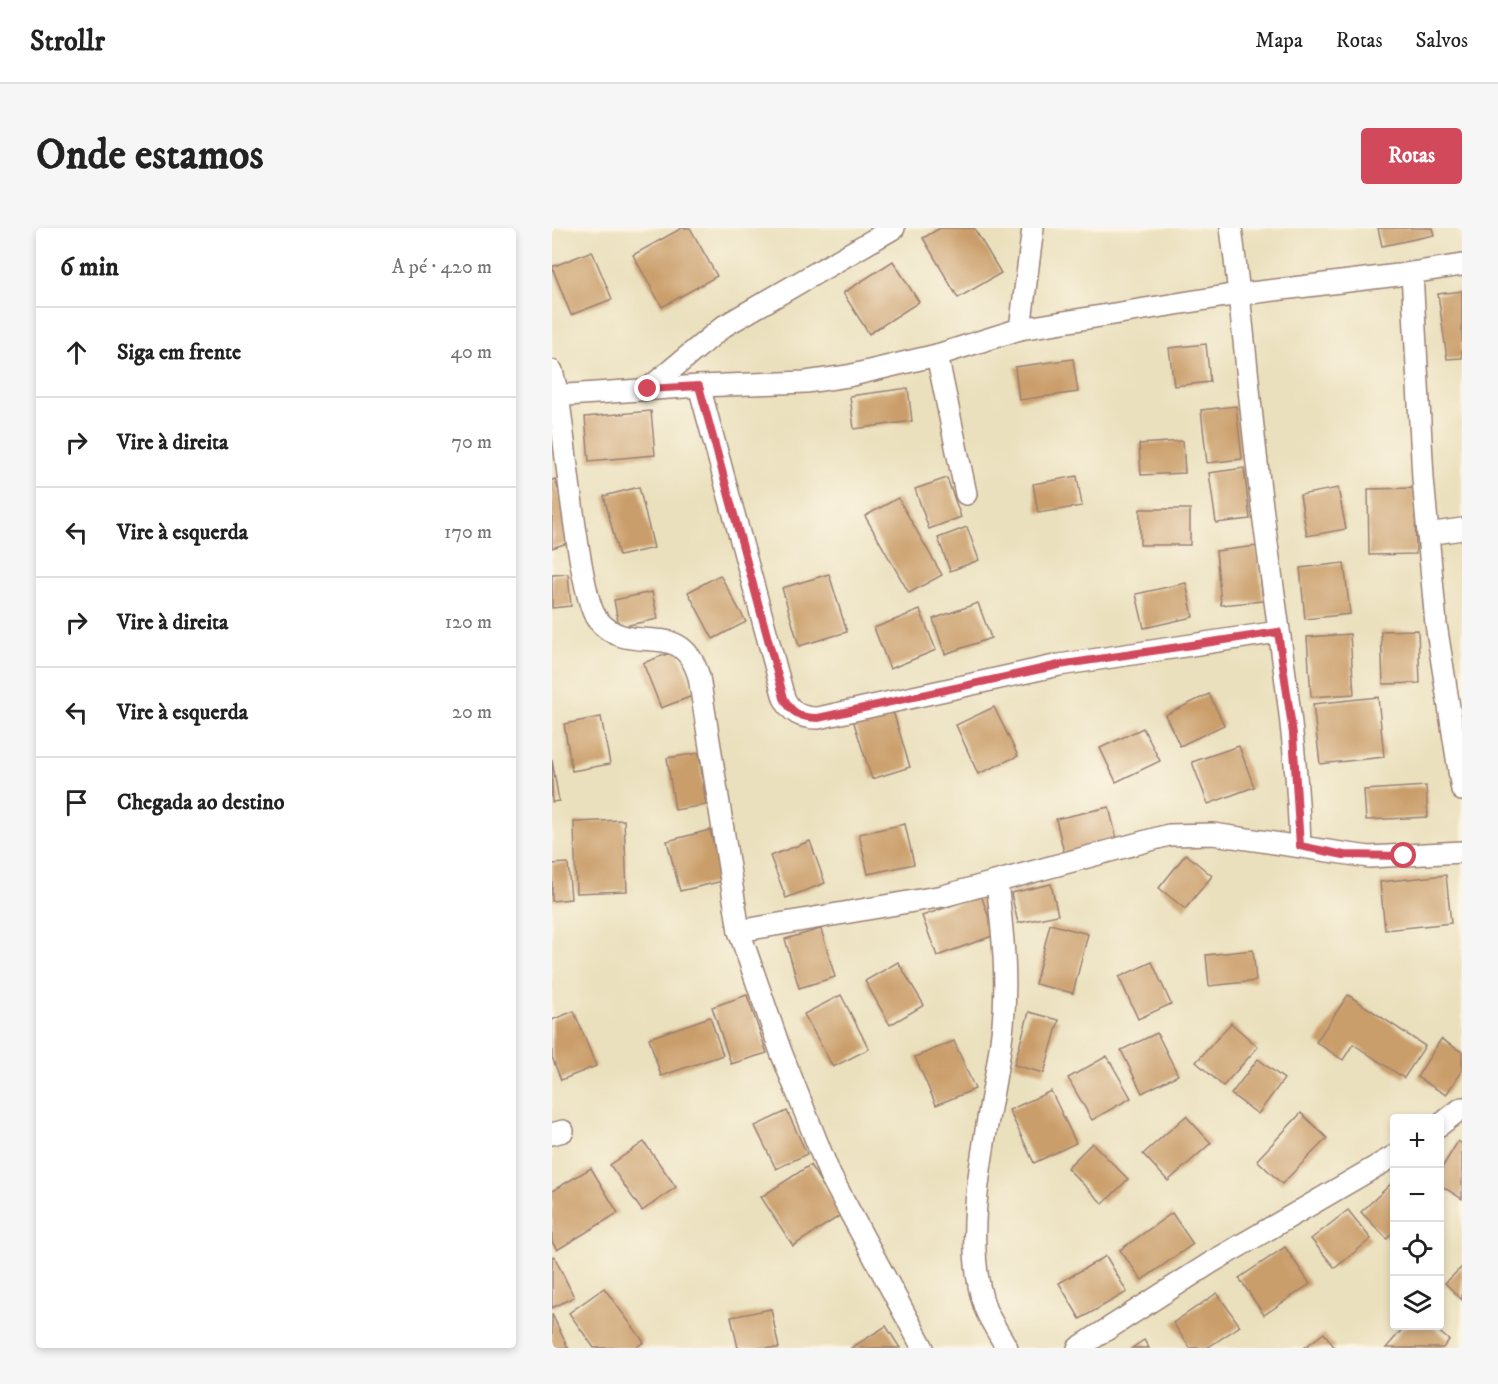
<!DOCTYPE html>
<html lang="pt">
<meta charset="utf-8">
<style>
body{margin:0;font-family:"IM FELL DW Pica",serif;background:#f6f6f6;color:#222}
.controls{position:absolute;right:18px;bottom:18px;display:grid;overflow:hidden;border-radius:6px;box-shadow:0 3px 9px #0003}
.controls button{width:54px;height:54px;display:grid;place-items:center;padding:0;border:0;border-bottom:2px solid #e0e0e0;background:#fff;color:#222;font:30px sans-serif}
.stop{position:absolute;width:18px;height:18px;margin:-14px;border:4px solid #d1495b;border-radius:50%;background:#fff}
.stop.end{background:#d1495b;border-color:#fff;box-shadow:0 2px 6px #0008}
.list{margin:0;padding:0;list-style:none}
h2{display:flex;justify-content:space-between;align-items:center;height:78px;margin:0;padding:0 24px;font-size:26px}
h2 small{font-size:20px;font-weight:400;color:#767676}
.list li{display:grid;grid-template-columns:39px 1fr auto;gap:18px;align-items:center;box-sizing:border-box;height:90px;padding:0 24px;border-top:2px solid #e0e0e0}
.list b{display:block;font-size:22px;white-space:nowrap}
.list em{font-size:20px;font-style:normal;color:#767676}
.icon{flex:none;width:33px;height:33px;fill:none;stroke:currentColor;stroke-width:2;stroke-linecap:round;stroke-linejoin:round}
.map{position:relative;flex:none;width:910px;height:1120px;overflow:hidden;border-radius:6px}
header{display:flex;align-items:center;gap:36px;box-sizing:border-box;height:84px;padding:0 30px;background:#fff;border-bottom:2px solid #e0e0e0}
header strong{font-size:28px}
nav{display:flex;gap:33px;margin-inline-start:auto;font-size:21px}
.intro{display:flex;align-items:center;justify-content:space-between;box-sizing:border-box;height:144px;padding:0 36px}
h1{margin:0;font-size:42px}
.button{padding:15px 27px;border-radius:6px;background:#d1495b;color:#fff;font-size:21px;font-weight:700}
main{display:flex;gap:36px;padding:0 36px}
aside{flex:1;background:#fff;border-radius:6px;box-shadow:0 3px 9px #0003}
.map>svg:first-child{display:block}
.building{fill:#ca9e6a}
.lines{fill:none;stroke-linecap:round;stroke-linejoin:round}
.minor-casing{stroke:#9a8074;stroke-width:24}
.minor{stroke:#fff;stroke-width:21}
.route{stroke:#d1495b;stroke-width:8}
</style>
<header>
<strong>Strollr</strong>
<nav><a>Mapa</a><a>Rotas</a><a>Salvos</a></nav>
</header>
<div class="intro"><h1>Onde estamos</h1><a class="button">Rotas</a></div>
<main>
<aside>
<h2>6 min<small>A pé · 420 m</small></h2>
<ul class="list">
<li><svg class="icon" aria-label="ahead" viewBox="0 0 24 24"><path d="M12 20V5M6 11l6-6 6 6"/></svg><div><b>Siga em frente</b></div><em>40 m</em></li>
<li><svg class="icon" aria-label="right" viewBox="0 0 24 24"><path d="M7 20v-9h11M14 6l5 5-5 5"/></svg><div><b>Vire à direita</b></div><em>70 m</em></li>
<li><svg class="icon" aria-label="left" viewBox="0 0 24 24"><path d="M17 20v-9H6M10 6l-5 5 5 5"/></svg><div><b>Vire à esquerda</b></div><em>170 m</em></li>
<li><svg class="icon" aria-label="right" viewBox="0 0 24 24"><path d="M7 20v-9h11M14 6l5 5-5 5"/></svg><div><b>Vire à direita</b></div><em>120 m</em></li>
<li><svg class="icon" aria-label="left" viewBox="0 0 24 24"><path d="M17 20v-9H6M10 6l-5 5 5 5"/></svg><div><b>Vire à esquerda</b></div><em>20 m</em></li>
<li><svg class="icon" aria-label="arrive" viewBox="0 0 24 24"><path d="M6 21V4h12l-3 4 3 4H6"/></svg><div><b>Chegada ao destino</b></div></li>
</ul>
</aside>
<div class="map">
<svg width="910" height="1120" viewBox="0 0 910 1120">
<rect width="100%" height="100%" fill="#fcf5e5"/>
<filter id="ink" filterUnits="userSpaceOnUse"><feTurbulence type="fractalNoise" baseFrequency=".0167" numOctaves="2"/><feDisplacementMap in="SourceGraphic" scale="12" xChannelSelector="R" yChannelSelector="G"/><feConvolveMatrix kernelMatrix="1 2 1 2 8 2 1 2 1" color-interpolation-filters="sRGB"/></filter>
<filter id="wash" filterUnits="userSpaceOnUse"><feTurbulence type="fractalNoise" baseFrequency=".008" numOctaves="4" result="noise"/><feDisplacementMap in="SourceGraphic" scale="24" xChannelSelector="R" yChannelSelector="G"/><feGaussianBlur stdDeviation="1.35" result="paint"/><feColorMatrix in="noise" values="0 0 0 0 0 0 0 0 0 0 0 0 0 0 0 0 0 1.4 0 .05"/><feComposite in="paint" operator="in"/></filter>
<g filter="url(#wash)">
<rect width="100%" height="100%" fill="#eae0bd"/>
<g id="blocks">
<g class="building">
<polygon points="130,0 138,0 165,48 110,79 81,27"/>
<polygon points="388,0 422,0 449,45 406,70 371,10"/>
<polygon points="826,0 880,0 882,7 830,18"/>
<polygon points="40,23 60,71 19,87 0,39"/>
<polygon points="341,33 367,74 317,106 291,65"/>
<polygon points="910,63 910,130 895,131 886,66"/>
<polygon points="654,116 658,154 622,158 617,120"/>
<polygon points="521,131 526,164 467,172 463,139"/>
<polygon points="356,160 360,193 302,201 298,168"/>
<polygon points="684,178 690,231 655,235 649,182"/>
<polygon points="99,183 103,227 37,233 33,189"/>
<polygon points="631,213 633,245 589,247 587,216"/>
<polygon points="692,240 698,291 664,295 657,245"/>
<polygon points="525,248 530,278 486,285 481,256"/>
<polygon points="395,250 409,289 377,301 363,261"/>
<polygon points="3,251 22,313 0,320 0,252"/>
<polygon points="87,259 102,320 67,328 52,268"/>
<polygon points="786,260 794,301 755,308 748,267"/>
<polygon points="863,260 864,326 817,327 816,261"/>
<polygon points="346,270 390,347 357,365 313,288"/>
<rect x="588" y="281" width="50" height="36"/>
<polygon points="415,299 427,332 398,343 386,310"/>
<polygon points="705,318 711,373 669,377 664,323"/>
<polygon points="792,335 798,386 753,391 748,340"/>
<polygon points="16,346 19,378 0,380 0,347"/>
<polygon points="277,346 295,404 247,418 230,360"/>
<polygon points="168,347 194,394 161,411 136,364"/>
<polygon points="634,355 641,389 592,400 584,366"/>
<polygon points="100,364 106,391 67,399 62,372"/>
<polygon points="426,375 439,410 393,426 381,391"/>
<polygon points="368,382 384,422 338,441 322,400"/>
<polygon points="866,402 868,455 831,456 829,403"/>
<polygon points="798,406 802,466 759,469 755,409"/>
<polygon points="126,422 143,467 109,480 91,435"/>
<polygon points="657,466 672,497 628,518 613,487"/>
<polygon points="826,469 832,529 768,536 761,476"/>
<polygon points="442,479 466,528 426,546 404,497"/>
<polygon points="340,480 358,539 320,551 301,492"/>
<polygon points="49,489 58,536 20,543 12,496"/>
<polygon points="591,500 608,533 564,554 548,520"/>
<polygon points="687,518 702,559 656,576 640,534"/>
<polygon points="147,525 154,577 123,582 115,530"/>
<polygon points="0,532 7,573 0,574"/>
<polygon points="874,558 876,589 814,592 812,562"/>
<polygon points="557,579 566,616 513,629 504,591"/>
<polygon points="72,592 75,663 24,665 22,594"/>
<polygon points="353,596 362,636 316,646 307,606"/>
<polygon points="158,602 171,653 128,663 115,613"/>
<polygon points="258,613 273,655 234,670 218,628"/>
<polygon points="634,626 660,648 633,681 607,660"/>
<polygon points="16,635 19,671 0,673 0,636"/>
<polygon points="894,647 899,695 833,702 828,654"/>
<polygon points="499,656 506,687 466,695 459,665"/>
<polygon points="429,667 443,707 385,728 370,688"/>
<polygon points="498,696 536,706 521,765 483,756"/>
<polygon points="269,701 283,749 247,760 233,711"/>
<polygon points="701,722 704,753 657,758 654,727"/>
<polygon points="346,734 372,777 338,797 313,753"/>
<polygon points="600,734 619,776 586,791 567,749"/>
<polygon points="195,767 215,825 179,836 160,779"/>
<polygon points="289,767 317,821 281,839 252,786"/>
<polygon points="796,767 873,818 852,850 801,816 791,832 764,814"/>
<polygon points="22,783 44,838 9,852 0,829 0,792"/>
<polygon points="477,784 507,792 492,845 462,837"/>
<polygon points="158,789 171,827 109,848 97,810"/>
<polygon points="679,795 706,819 671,858 644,834"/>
<polygon points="605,805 626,847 590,865 569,822"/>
<polygon points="889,811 910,824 910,842 894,867 865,849"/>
<polygon points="402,813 423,861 384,877 363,829"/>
<polygon points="555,828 579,870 540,892 516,850"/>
<polygon points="706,831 732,851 706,886 679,866"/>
<polygon points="499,863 524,915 482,935 457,882"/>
<polygon points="235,883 255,926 224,941 203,898"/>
<polygon points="749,885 775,910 730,956 705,932"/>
<polygon points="634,888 659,915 616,953 591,926"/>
<polygon points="906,913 910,916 910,971 888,957 888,943"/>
<polygon points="92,914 124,959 90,983 58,937"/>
<polygon points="540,915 576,951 551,976 515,940"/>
<polygon points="258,937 289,987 241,1018 209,969"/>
<polygon points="39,940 66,985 5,1022 0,1014 0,963"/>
<polygon points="842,953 842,1004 835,1011 809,984"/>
<polygon points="796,982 819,1011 783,1040 759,1011"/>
<polygon points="620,985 641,1016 590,1052 568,1022"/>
<polygon points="733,1019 758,1056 712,1087 687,1050"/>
<polygon points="2,1028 22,1069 0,1080 0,1029"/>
<polygon points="554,1028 575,1064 528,1091 507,1055"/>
<polygon points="910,1039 910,1072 893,1055"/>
<polygon points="52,1060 92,1114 83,1120 42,1120 17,1085"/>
<polygon points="665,1065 688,1098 655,1120 638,1120 621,1095"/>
<polygon points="219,1081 227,1120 186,1120 179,1089"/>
<polygon points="0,1086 16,1120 0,1120"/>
<polygon points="334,1098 348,1120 299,1120"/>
<polygon points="853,1098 880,1098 897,1112 891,1120 834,1120"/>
<polygon points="772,1105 783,1120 752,1120"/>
<polygon points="592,1112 597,1120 580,1120"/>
</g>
</g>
</g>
<g filter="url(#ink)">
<use href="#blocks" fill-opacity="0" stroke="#9a8074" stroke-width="1.5"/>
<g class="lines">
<g class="minor-casing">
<g id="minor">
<path d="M679,0C692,97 699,196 712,293C726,401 745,509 748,618"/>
<polyline points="860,45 871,250 884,396 910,562"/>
<polyline points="468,101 481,0"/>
<polyline points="385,127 414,266"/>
<path d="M0,143L6,167C12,205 27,368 45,391C79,433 128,385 147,449L187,703L229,824L278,947L371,1120"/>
<path d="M147,158L232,470C239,485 249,490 266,490L507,437L726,404"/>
<polyline points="96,161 172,98 342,0"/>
<polyline points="0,168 147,158 254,154 296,148 385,127 468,101 674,68 846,47 910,37"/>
<polyline points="876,306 910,301"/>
<path d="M445,654C451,707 457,759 449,813C439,892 406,1002 433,1080C438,1093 448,1107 455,1120"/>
<polyline points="187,703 391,668 617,607 661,606 817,629 910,624"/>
<polyline points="888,897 910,880"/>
<polyline points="0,906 11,903"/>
<polyline points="526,1120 660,1034 842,928"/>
</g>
</g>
<use href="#minor" class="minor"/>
</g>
</g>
<g class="lines" filter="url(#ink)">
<path class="route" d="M96,161L147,158L232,470C239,485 249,490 266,490L507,437L726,404L741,506L748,618L792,627L852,628"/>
</g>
</svg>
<div class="controls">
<button>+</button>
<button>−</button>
<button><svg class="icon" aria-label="locate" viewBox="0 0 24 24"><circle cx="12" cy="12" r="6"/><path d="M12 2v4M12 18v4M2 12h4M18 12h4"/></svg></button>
<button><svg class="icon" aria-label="layers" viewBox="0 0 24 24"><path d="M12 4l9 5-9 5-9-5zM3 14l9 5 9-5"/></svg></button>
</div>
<div class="stop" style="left:852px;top:628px"></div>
<div class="stop end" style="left:96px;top:161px"></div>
</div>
</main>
